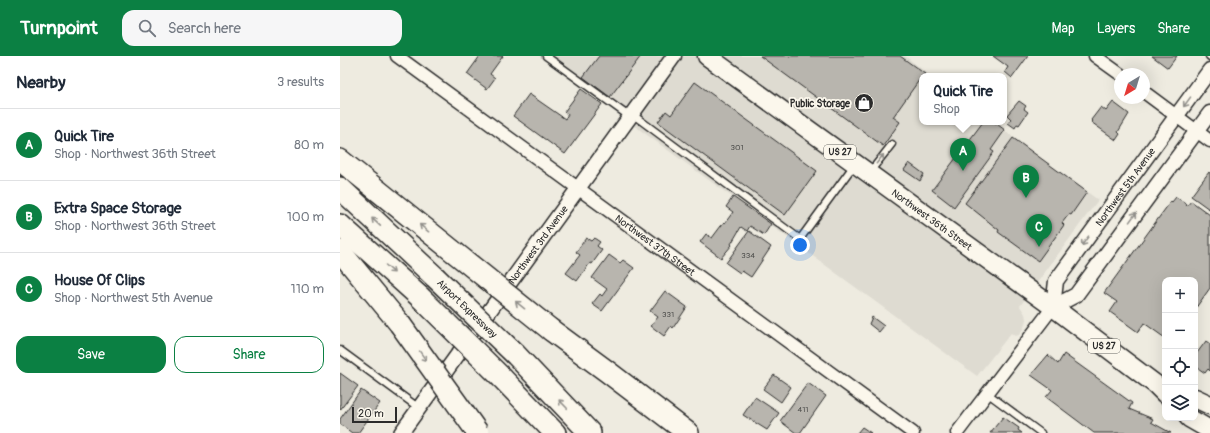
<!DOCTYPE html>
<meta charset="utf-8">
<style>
body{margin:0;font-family:Pangolin,sans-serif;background:#f6f6f7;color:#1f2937}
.controls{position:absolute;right:12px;bottom:12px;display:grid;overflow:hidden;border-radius:8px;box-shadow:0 4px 16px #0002}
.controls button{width:36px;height:36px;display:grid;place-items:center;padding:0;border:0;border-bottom:1px solid #e0e1e3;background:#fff;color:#1f2937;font:20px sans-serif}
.compass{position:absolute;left:774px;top:12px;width:36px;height:36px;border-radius:50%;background:#fff;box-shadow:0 4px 16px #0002;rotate:218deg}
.scale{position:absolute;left:12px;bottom:10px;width:45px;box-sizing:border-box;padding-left:4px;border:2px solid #2b2b2b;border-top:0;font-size:11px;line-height:14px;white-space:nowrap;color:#2b2b2b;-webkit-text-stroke:3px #fbf7ec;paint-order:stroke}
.you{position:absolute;left:460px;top:189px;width:14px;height:14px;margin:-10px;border:3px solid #fff;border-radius:50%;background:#1a73e8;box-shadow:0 0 0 6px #1a73e833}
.badge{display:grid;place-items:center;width:26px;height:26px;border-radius:50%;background:#0b8043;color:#fff;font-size:13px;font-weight:700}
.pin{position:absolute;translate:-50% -33px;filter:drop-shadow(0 1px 2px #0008)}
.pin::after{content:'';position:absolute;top:21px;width:14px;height:12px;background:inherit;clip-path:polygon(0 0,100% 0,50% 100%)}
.popup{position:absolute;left:579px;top:17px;width:88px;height:52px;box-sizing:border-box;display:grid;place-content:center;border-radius:8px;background:#fff;filter:drop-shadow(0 1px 3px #0005);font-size:13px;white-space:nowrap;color:#747a83}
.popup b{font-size:15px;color:#1f2937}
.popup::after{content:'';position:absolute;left:50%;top:100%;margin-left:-8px;border:8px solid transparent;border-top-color:#fff}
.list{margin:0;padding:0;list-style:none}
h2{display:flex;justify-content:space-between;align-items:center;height:52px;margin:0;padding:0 16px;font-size:17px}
h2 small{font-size:13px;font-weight:400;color:#747a83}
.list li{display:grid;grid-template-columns:26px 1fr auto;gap:12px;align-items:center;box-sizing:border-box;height:72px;padding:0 16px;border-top:1px solid #e0e1e3}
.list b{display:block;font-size:15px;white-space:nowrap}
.list p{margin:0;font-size:13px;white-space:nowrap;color:#747a83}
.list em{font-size:13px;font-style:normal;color:#747a83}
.actions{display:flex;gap:8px;padding:12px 16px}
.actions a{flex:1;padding:9px 0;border:1px solid #0b8043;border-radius:12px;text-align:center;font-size:14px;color:#0b8043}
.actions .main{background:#0b8043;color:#fff}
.icon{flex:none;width:22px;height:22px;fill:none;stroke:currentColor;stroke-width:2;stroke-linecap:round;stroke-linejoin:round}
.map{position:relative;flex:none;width:870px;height:377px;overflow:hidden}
header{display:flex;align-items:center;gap:24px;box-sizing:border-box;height:56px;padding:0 20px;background:#0b8043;color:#fff}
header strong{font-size:19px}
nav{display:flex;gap:22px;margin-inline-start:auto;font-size:14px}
.search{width:280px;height:36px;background:#f6f6f7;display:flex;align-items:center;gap:10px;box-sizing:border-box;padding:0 14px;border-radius:12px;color:#747a83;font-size:15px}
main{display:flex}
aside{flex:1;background:#fff}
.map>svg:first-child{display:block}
.built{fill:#dedbd1}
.building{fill:#b8b5ae;stroke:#2b2b2b}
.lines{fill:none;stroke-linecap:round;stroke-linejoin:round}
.service-casing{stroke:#2b2b2b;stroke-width:9}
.minor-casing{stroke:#2b2b2b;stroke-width:15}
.tertiary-casing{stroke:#2b2b2b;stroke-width:17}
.primary-casing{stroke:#2b2b2b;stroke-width:21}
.motorway-casing{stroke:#2b2b2b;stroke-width:24}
.service{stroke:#fbf7ec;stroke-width:6}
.minor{stroke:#fbf7ec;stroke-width:12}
.tertiary{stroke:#fbf7ec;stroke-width:14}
.primary{stroke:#fbf7ec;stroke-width:18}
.motorway{stroke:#fbf7ec;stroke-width:21}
.motorway-bridge-casing{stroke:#2b2b2b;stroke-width:24;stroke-linecap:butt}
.motorway-bridge{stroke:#fbf7ec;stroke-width:21}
.oneway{stroke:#93918c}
.labels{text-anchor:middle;stroke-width:3.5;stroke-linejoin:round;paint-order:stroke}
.number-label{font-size:8px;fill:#4e4e4c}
.shield{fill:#fbf7ec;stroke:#696865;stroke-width:1}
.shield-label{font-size:9px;font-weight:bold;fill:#2b2b2b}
.poi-label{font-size:10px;font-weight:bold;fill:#2b2b2b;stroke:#fbf7ec;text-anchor:end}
.street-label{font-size:10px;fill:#2b2b2b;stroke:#fbf7ec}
</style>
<header>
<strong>Turnpoint</strong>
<div class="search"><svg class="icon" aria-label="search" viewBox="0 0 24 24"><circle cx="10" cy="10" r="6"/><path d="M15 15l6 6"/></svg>Search here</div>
<nav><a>Map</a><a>Layers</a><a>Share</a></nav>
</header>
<main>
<aside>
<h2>Nearby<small>3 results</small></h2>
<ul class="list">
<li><span class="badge">A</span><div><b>Quick Tire</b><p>Shop · Northwest 36th Street</p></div><em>80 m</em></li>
<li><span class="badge">B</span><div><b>Extra Space Storage</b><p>Shop · Northwest 36th Street</p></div><em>100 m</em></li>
<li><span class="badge">C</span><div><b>House Of Clips</b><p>Shop · Northwest 5th Avenue</p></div><em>110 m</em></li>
</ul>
<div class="actions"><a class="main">Save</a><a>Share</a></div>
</aside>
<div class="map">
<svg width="870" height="377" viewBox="0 0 870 377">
<rect width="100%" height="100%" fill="#eeebe0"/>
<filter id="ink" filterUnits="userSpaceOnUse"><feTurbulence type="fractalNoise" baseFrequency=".025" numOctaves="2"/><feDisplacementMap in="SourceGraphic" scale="8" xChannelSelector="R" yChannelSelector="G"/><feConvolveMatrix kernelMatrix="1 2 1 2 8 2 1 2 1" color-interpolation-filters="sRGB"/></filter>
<g filter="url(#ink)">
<polygon class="built" points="199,0 565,0 591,20 582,20 582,66 653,66 758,144 680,250 685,258 686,263 684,271 679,279 675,280 671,277 637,320"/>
<g class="building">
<polygon points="140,0 163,0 150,18 155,22 147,33 127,18"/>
<polygon points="259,0 301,0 270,41 243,21"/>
<polygon points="420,0 560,0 585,18 582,20 553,61 560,66 543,90"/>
<polygon points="653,0 688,0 672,22 665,16 668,11"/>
<polygon points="812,0 837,0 828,12"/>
<polygon points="355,26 477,115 445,159 318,66 326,55 331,59"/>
<polygon points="241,33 262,48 225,98 173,60 189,38 225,63 228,58 224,56"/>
<polygon points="679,45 686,50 684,53 688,56 679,69 677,68 675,72 668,67 671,63 667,59"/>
<polygon points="773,46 789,58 778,76 780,78 776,84 751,66 752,65 751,64 761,51 766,55"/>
<polygon points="643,66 654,66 665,74 651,94 654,96 614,151 592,134"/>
<polygon points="673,82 747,136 731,159 729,158 722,167 724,169 698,205 658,176 659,174 625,147"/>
<polygon points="569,107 584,118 580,125 564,114"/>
<polygon points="869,116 870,117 870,151 869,153 851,140"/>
<polygon points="393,141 431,168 424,179 410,170 407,175 401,171 391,188 392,189 381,202 360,186 366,178 372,182 384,166 385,167 393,156 386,151"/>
<polygon points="836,141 847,148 846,149 847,150 851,145 870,159 870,232 855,253 855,224 825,224 825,282 804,267 798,276 770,256 777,246 764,237 831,145 832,146"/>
<polygon points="409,175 431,191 411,221 402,215 400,217 386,207"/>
<polygon points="246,182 251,185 254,182 260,186 257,190 262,194 252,208 250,207 237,225 226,217 240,199 236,196"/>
<polygon points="269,199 280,207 283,204 294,212 262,255 252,248 260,238 262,240 267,233 252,222"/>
<polygon points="325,235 347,251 333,272 331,270 324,280 311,270 318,261 310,255"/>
<polygon points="532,261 544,270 539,276 529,268"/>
<polygon points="866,285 870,288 870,315 868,313 865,317 855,310 855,296 857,297"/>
<polygon points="724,298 792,347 789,353 813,363 811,366 831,377 754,377 706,341 712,334 691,319 708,299 718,308"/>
<polygon points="0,317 18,330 0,354"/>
<polygon points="434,319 451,331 441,346 423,333"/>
<polygon points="468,327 486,340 460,377 456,377 440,365"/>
<polygon points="21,334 40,347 18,377 12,377 0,368 0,363"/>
<polygon points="415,341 439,357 427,374 403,359"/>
<polygon points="663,361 679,372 678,374 682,377 650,377"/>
<polygon points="522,371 531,377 517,377"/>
</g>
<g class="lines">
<g class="service-casing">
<g id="service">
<polyline points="206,0 290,61"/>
<polyline points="869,0 870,1"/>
<polyline points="292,58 460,183 514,109"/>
<polyline points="530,116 552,88"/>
<polyline points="0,294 79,352"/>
<polyline points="647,337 701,377"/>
</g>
</g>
<g class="minor-casing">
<g id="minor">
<path id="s1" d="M57,0L573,377"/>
<polyline points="755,0 780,18"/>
<polyline points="804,36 870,85"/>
<polyline points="617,377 713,251"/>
</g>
</g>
<g class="tertiary-casing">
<g id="tertiary">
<path id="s2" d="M713,251L716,225L870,14"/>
<polyline points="713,251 736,239 870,57"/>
<path id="s3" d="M61,377L334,0"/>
</g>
</g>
<g class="primary-casing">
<g id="primary">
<path id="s4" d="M367,0L713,251L815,328L825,338"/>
<polyline points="855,342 870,349"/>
<polyline points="849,362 870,374"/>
</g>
</g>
<g class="motorway-casing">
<g id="motorway">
<polyline points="0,104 114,196"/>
<polyline points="0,132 95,221"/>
<polyline points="0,169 80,241"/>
<polyline points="0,195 60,268"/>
<polyline points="211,274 268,316 348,377"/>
<polyline points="176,299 250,377"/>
<polyline points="162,322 215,377"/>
</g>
</g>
<use href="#service" class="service"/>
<use href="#minor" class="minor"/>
<use href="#tertiary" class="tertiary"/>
<use href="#primary" class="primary"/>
<use href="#motorway" class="motorway"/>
<g class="motorway-bridge-casing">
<g id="motorway-bridge">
<polyline points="114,196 211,274"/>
<path id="s5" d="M95,221L176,299"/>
<polyline points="80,241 162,322"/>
<polyline points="60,268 138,377"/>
</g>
</g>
<use href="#motorway-bridge" class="motorway-bridge"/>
</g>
<defs><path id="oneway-shaft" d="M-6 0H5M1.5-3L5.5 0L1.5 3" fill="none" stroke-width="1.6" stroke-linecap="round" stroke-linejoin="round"/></defs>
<g class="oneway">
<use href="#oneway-shaft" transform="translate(847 46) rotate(126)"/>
<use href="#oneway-shaft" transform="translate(540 103) rotate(-52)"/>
<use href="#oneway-shaft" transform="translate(793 161) rotate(-54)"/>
<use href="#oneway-shaft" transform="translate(36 166) rotate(-137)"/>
<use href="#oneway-shaft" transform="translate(84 172) rotate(-141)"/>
<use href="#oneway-shaft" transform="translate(745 185) rotate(126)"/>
<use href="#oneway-shaft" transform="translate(50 213) rotate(42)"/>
<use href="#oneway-shaft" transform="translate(180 249) rotate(-141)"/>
<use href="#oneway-shaft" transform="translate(83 300) rotate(55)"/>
<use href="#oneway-shaft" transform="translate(223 348) rotate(-134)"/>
</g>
</g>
<defs>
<g id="shop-disc" transform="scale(1)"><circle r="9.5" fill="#2b2b2b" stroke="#fbf7ec"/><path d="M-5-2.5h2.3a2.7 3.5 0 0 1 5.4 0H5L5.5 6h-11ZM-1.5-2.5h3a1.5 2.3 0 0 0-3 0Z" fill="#fff"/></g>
</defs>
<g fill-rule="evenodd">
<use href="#shop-disc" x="524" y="47"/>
</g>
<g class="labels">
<g class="number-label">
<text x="397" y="94">301</text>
<text x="408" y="202">334</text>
<text x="328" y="261">331</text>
<text x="463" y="356">411</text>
</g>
<g class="shield">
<rect x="484" y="89" width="32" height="14" rx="3"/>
<rect x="748" y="283" width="32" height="14" rx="3"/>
</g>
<g class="shield-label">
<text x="500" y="99">US 27</text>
<text x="764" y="293">US 27</text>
</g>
<g class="poi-label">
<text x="510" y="51">Public Storage</text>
</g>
<g class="street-label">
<text dy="4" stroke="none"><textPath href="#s2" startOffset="143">Northwest 5th Avenue</textPath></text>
<text dy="4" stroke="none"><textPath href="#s4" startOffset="278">Northwest 36th Street</textPath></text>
<text dy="4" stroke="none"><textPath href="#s3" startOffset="233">Northwest 3rd Avenue</textPath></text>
<text dy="4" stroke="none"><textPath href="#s1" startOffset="320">Northwest 37th Street</textPath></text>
<text dy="4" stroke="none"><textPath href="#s5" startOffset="45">Airport Expressway</textPath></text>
</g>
</g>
</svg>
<div class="controls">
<button>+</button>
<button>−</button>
<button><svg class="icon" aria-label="locate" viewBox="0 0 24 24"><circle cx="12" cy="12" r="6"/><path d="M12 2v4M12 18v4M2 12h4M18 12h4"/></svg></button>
<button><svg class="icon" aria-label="layers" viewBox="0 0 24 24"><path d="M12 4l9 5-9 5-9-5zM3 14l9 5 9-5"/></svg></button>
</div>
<svg class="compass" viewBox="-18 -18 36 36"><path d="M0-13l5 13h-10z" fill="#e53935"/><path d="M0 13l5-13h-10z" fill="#747a83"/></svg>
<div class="scale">20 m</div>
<div class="you"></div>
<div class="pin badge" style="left:623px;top:115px">A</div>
<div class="popup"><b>Quick Tire</b>Shop</div>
<div class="pin badge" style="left:686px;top:142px">B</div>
<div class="pin badge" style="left:699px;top:191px">C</div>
</div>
</main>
